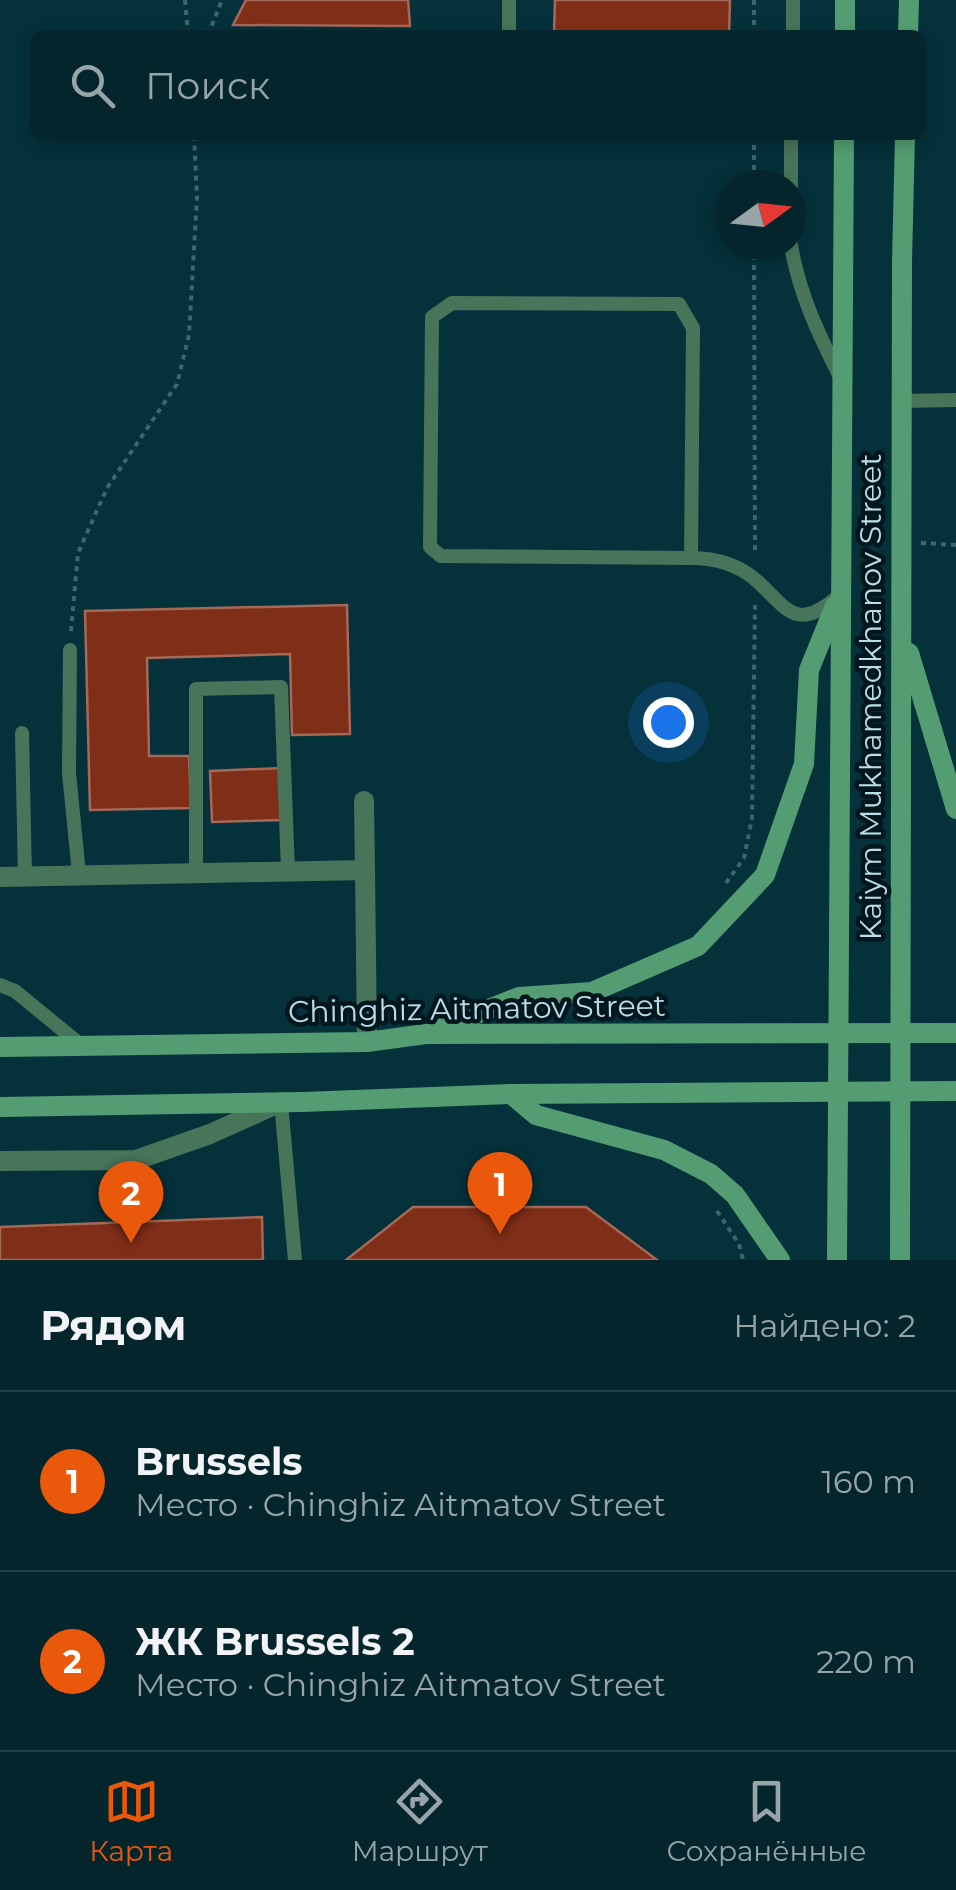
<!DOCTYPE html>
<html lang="ru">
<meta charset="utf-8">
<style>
body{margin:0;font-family:Montserrat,sans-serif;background:#123138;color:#f1f3f6}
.compass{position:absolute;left:716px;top:170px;width:90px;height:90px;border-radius:50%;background:#04252c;box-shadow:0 5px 15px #0003;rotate:75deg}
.you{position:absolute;left:668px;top:722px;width:35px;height:35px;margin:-25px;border:8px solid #fff;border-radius:50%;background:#1a73e8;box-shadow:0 0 0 15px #1a73e833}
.badge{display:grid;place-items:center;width:65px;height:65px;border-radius:50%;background:#ea580c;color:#fff;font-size:32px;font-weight:700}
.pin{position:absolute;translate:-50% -82px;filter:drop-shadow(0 2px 5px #0008)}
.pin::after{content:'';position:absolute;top:52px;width:35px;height:30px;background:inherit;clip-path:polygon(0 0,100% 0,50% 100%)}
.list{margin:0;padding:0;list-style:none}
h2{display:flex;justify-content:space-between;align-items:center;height:130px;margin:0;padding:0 40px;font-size:42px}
h2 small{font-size:32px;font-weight:400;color:#97a5a9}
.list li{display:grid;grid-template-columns:65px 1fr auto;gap:30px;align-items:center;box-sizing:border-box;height:180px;padding:0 40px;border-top:2px solid #254248}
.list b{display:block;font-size:38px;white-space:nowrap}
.list p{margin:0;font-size:32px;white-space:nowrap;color:#97a5a9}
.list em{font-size:32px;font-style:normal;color:#97a5a9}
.icon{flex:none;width:55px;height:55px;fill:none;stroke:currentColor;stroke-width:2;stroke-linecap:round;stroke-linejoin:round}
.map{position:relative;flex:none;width:956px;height:1260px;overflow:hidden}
.search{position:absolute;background:#04252c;box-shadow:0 5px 15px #0003;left:30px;right:30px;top:30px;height:110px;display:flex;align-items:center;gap:25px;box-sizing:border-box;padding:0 35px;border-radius:15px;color:#97a5a9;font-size:38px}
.sheet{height:490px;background:#04252c}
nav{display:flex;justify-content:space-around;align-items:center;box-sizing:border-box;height:140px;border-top:2px solid #254248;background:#04252c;font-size:28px;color:#97a5a9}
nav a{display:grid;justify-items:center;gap:5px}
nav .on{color:#ea580c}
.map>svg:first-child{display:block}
.building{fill:#7f2e17;stroke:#a56959;stroke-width:2.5}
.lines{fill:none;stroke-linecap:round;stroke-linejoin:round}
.path{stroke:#3c6670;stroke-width:4;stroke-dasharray:5 5;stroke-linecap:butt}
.lane{stroke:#487459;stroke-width:14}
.street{stroke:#487459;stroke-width:20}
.secondary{stroke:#549d72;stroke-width:20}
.labels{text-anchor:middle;stroke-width:9;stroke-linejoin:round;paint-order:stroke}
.street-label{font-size:30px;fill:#badee7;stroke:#01171d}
</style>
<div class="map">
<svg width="956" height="1260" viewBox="0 0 956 1260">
<rect width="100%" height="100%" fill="#05313b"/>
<g class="building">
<polygon points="246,0 408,0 410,26 233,25"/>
<polygon points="555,0 730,0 729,35 554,33"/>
<polygon points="347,605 350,734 292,735 290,654 147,658 149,756 189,756 191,808 90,810 85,611"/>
<polygon points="281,768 283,820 212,822 210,771"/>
<polygon points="413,1207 586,1207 657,1260 346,1260"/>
<polygon points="262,1217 263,1260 0,1260 0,1227"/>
</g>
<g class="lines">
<g class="path">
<polyline points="185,0 188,35"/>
<polyline points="208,35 222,0"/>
<polyline points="754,35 754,0"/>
<polyline points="754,135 754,185"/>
<polyline points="754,245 755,555"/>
<polyline points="921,543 956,545"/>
<polyline points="71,631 78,553 107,488 177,384 189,335 197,197 194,135"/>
<polyline points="726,883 744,858 752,818 755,605"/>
<polyline points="717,1211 739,1244 743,1260"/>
</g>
<g class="lane">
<polyline points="509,35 509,0"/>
<polyline points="793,35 793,0"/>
<polyline points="791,185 791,135"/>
<path d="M791,245C799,294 819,335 841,379"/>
<polyline points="901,401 956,400"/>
<path d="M691,558L693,328L679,304L452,303L432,317L430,547L441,556L691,558C716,558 738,564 757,581C786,607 795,632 835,599"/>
<polyline points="70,650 69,773 79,874"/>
<polyline points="22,733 25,877"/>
<polyline points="196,873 196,689 281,687 288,871"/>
<polyline points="0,985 15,991 82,1046"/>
<polyline points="281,1102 295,1260"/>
</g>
<g class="street">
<polyline points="364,801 365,870"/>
<polyline points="0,877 365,870 367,1042"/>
<polyline points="0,1161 136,1160 210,1134 281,1102"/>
</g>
<g class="secondary">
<polyline points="845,35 845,0"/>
<polyline points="908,35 909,0"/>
<polyline points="909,653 956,809"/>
<polyline points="436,1030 519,997 592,992 698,946 765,875 804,764 809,670 835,606"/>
<polyline points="0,1047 367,1042 426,1034 956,1033"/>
<polyline points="511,1094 536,1115 664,1150 711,1174 735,1195 780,1260"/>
<polyline points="0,1107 303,1102 511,1094 956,1091"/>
<polyline points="837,1260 844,135"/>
<polyline points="900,1260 902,262 905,135"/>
</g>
</g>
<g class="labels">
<g class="street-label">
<text transform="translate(871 697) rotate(-90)" y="10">Kaiym Mukhamedkhanov Street</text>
<text transform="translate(477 1009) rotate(-1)" y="10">Chinghiz Aitmatov Street</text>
</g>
</g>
</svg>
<svg class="compass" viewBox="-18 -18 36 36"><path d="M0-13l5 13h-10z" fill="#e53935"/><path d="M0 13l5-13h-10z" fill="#97a5a9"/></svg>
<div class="you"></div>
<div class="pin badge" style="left:500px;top:1234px">1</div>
<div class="pin badge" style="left:131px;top:1243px">2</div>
<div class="search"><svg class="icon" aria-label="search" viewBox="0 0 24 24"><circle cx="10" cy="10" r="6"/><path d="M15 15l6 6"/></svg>Поиск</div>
</div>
<section class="sheet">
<h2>Рядом<small>Найдено: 2</small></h2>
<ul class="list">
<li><span class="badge">1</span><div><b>Brussels</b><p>Место · Chinghiz Aitmatov Street</p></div><em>160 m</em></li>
<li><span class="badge">2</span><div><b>ЖК Brussels 2</b><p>Место · Chinghiz Aitmatov Street</p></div><em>220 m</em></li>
</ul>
</section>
<nav>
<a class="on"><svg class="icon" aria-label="map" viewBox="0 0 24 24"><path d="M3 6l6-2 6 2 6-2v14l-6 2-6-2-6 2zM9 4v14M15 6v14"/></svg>Карта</a>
<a><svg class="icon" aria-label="directions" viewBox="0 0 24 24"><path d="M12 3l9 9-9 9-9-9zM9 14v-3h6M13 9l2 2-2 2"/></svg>Маршрут</a>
<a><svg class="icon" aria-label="saved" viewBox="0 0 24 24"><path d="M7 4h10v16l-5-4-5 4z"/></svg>Сохранённые</a>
</nav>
